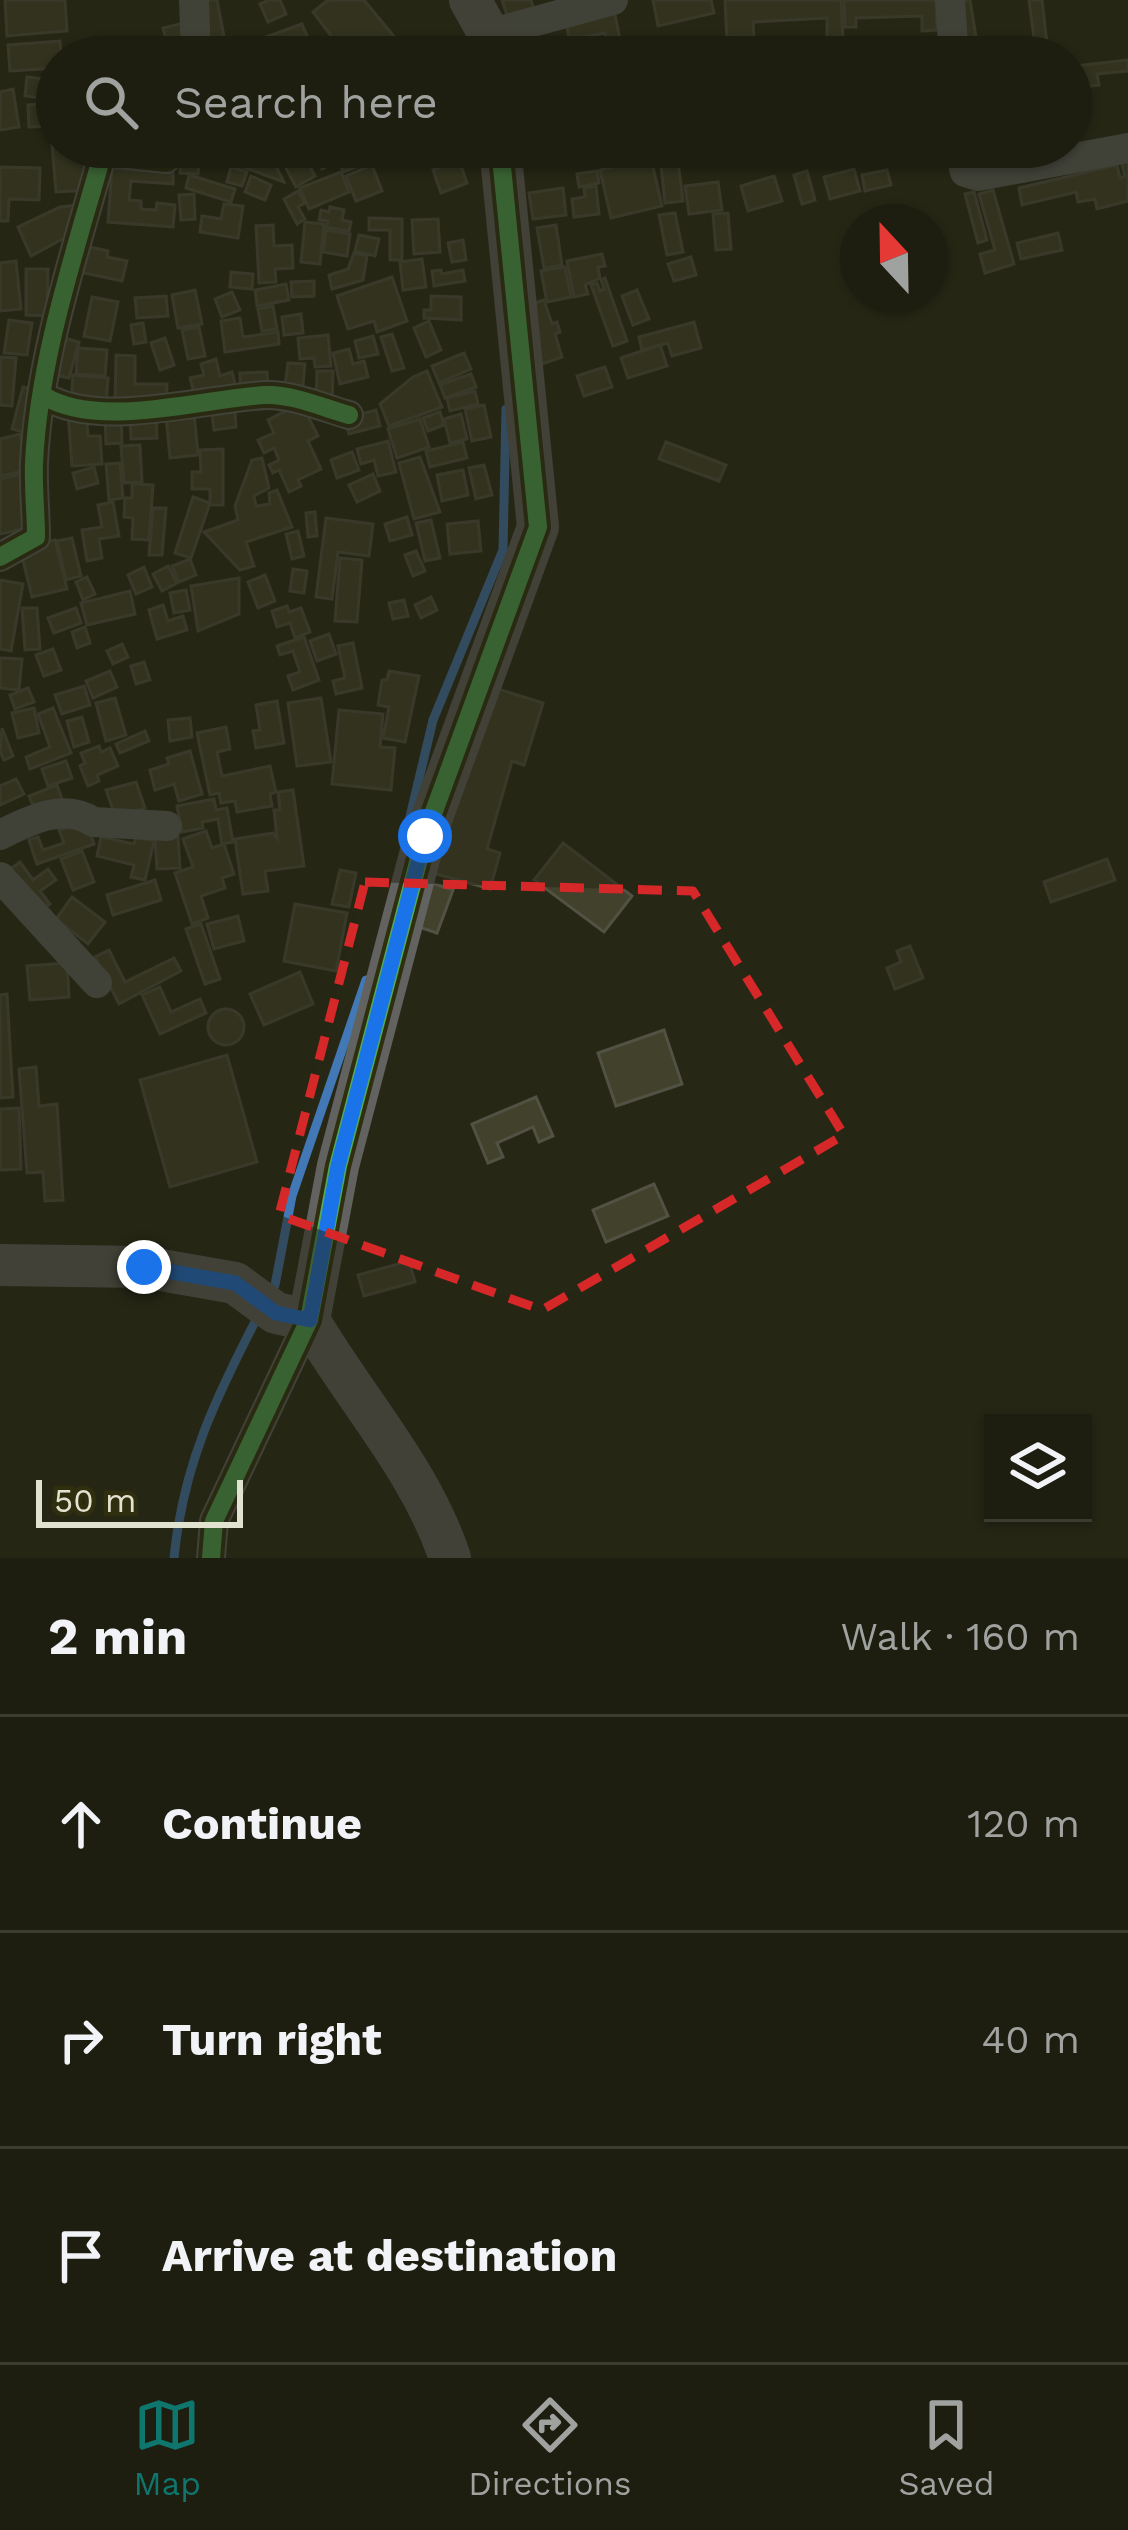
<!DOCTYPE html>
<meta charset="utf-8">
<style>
body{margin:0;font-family:"Work Sans",sans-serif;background:#252619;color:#f1f3f6}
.controls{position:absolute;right:36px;bottom:36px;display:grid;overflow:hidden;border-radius:0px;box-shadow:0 3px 9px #0004}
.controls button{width:108px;height:108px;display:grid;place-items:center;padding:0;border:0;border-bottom:3px solid #3b3b30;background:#1d1d10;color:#f1f3f6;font:60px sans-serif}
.compass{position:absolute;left:840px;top:204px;width:108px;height:108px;border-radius:50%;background:#1d1d10;box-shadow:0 3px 9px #0004;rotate:338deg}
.scale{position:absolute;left:36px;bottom:30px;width:207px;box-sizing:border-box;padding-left:12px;border:6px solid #e2e2d0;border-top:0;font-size:33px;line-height:42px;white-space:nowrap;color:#e2e2d0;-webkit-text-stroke:9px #2f2e0e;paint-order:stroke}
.stop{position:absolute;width:36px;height:36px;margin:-27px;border:9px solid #1a73e8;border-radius:50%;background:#fff}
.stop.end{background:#1a73e8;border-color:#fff;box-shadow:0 3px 12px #0008}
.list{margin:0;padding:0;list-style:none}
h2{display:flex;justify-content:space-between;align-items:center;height:156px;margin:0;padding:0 48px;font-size:51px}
h2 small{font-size:39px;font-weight:400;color:#a0a29f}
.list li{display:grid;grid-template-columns:78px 1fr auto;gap:36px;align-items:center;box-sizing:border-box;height:216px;padding:0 48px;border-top:3px solid #3b3b30}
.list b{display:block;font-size:45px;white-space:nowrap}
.list em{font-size:39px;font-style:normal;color:#a0a29f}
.icon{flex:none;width:66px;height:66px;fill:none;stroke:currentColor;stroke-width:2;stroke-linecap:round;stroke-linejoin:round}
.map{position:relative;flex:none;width:1128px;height:1558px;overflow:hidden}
.search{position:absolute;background:#1d1d10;box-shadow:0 3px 9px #0004;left:36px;right:36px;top:36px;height:132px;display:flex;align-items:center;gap:30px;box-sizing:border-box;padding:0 42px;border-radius:66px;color:#a0a29f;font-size:45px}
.sheet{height:804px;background:#1d1d10}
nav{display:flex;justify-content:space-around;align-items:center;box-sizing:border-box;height:168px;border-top:3px solid #3b3b30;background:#1d1d10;font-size:33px;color:#a0a29f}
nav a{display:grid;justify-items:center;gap:6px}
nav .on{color:#0f766e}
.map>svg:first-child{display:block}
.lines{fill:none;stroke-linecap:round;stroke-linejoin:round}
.stream{stroke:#4178b5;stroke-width:9}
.building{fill:#42412b;stroke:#515144;stroke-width:3}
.street{stroke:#5f6261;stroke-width:30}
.secondary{stroke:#626361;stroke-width:42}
.cycleway-casing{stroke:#2f2e0e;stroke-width:26}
.cycleway{stroke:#51ab58;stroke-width:18}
.route{stroke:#1a73e8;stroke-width:15}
.marked{fill:none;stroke:#d62828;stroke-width:9;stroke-dasharray:24 15;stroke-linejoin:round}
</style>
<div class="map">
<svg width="1128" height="1558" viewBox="0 0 1128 1558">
<rect width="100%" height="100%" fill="#272716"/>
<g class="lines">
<g class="stream">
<polyline points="408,825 433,720 503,550 506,409"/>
<polyline points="269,1296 275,1285 292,1196 366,980"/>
<path d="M174,1558C183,1465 216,1397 258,1316"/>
</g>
</g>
<g class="building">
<polygon points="5,0 65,0 67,31 7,36"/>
<polygon points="201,0 217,0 225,42 209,45"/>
<polygon points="269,0 280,0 286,14 268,22 260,4"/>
<polygon points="328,0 364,0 411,57 347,57 313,12"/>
<polygon points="502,0 531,0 534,9 508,18"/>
<polygon points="653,0 711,0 714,13 658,26"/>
<polygon points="725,0 841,0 843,38 827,38 827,18 753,22 754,40 727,42"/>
<polygon points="844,0 936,0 937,30 922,31 922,16 856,18 856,27 845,27"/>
<polygon points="954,0 970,0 979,55 963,57"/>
<polygon points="1029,0 1042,0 1047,44 1035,46"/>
<polygon points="614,10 623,54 609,56 605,33 569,40 566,20"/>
<polygon points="184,23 191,49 170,54 163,28"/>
<polygon points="302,24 308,38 279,49 281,55 261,57 255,41"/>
<polygon points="150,40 150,57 91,57 90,41"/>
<polygon points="60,41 61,57 57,57 57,68 10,71 8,45"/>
<polygon points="441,42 451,57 420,57"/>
<polygon points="1128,60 1128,71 1097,74 1099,85 1076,88 1074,66"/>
<polygon points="27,77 54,80 51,99 25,96"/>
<polygon points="13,89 19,127 0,130 0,92"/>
<polygon points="57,103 57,126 29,127 28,105"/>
<polygon points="57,132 57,147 88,147 91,190 56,192 51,133"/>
<polygon points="244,147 259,148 258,151 271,156 284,182 232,163 236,152 251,157 252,153 242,150"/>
<polygon points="293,147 300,147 315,176 296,187 279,155"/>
<polygon points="340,147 348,157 322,169 317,158"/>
<polygon points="347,147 357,147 364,164 343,172 340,163 352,158"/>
<polygon points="181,152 200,153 198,174 180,173"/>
<polygon points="677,154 683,201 665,203 660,156"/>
<polygon points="651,158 662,206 611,218 600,170"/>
<polygon points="459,160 467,183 441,193 433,170"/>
<polygon points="1128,160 1128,201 1097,209 1095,199 1078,202 1076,192 1022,205 1019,188 1117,165 1120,178 1125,176 1121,161"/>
<polygon points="372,165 382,191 356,201 346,176"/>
<polygon points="0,167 40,168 39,200 9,199 8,221 0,221"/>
<polygon points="231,167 247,172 242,186 227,182"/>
<polygon points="112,168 173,173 173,184 131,181 129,200 141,201 141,209 156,210 157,203 175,205 173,227 108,222"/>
<polygon points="854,169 860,191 830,199 824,177"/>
<polygon points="887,170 891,185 865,191 862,175"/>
<polygon points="597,171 599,183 579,187 577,174"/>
<polygon points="807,171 815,200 802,204 794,175"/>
<polygon points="341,172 349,192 309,209 300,188"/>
<polygon points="189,175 235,189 231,202 186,188"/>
<polygon points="251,176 271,185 265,200 245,192"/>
<polygon points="774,176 782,201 748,211 741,186"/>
<polygon points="718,182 722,210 689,214 685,186"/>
<polygon points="596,186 599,214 574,217 572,199 585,197 584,188"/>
<polygon points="563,188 566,215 533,219 529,193"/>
<polygon points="993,190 1014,264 985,273 980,254 995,250 979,194"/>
<polygon points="298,191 305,203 298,207 305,219 297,224 284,199"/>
<polygon points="974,192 987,240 978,243 965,194"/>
<polygon points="194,194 195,219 181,220 179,195"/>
<polygon points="85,204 72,234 31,256 18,227 60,207"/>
<polygon points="224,204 243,206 238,238 200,232 202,216 221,219"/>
<polygon points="330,207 344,210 342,220 351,222 349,231 326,227 328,221 319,220 321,210 329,212"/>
<polygon points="675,213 683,252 667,255 659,215"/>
<polygon points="728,213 731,249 716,250 713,214"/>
<polygon points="369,218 402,219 402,260 390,260 390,230 369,230"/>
<polygon points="438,219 440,252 414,254 412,220"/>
<polygon points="305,222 324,224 320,264 301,262"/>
<polygon points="273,225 274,246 292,245 293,268 275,269 276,282 259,283 256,226"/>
<polygon points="556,225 562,265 544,268 537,228"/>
<polygon points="326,230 350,234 347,256 323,252"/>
<polygon points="1058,233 1062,250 1021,259 1017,243"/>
<polygon points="359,235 379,239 375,256 355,251"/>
<polygon points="463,240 466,260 452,262 448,243"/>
<polygon points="85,246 108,251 107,257 127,261 122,281 80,272"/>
<polygon points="354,253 367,256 363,280 332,289 329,275 348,269"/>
<polygon points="602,254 605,266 598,267 600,278 585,285 588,294 574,297 567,261"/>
<polygon points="691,257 696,275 674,281 668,264"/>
<polygon points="422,259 426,287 403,290 400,262"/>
<polygon points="16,261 21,309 0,311 0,263"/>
<polygon points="565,267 571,297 547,302 541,271"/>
<polygon points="26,269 48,269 47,316 26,315"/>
<polygon points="441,270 442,274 463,270 465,281 434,286 432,271"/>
<polygon points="231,272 253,274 252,289 230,287"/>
<polygon points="392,277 407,321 377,332 374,321 348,329 337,296"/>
<polygon points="605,278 627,341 613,346 591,285 597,283 600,291 604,289 601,280"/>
<polygon points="314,281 314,296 292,297 291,282"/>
<polygon points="286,284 289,300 257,306 255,290"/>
<polygon points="195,290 202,324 178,328 172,295"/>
<polygon points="637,290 649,319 633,325 622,296"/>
<polygon points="232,292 240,310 222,317 215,299"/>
<polygon points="166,296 168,316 137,318 135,298"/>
<polygon points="431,296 461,297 461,320 424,318 424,310 431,310"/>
<polygon points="92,297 118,302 110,341 84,336"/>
<polygon points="544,300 552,324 557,322 560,332 555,334 562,357 542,364 523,307"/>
<polygon points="273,306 277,329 262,331 258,309"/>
<polygon points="301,314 303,333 284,335 282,317"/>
<polygon points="240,318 243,337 278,332 279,344 225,352 221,321"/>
<polygon points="9,320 32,323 27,355 4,353"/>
<polygon points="429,321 441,350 426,357 414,328"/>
<polygon points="694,322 701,348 672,356 668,343 642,350 639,337"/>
<polygon points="143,323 146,342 134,344 131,325"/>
<polygon points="199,327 205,356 188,359 182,330"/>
<polygon points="392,334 404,368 392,371 381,337"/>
<polygon points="328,335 331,366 315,367 314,358 300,359 298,338"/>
<polygon points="373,336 378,354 359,358 355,341"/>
<polygon points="64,338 79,342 69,378 54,375"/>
<polygon points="165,338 174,365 160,370 151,343"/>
<polygon points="660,345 667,366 628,378 621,358"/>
<polygon points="78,348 107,350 105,376 76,374"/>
<polygon points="349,349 353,364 364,361 368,377 340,384 333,353"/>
<polygon points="464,353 471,369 439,383 432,366"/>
<polygon points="116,355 135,356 135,384 167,384 166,403 115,403"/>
<polygon points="0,357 16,358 12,406 0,405"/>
<polygon points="216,359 220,376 232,372 237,392 194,393 190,378 204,375 201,364"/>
<polygon points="288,363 305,364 302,395 284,393"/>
<polygon points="605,367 612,387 584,396 577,376"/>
<polygon points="317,371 333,371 332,402 316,402"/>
<polygon points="427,371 442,407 389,426 380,404 413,377"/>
<polygon points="267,372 268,392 241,392 240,373"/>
<polygon points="471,374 476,387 445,398 440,385"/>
<polygon points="73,375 108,378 106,405 71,402"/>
<polygon points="23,387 37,390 27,433 12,429"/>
<polygon points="475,391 478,404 450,411 447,398"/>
<polygon points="484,405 491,437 472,441 465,409"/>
<polygon points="296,406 306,412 318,436 308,441 321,469 298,480 301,486 289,492 279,470 273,473 269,465 279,460 274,448 264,453 258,440 274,433 268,420"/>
<polygon points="376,410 380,426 349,434 345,418"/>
<polygon points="86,411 88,436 100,436 102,464 72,466 68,413"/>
<polygon points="121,412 122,443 106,444 105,413"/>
<polygon points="156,412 157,438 131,439 130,414"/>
<polygon points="235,412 236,427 214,430 212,415"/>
<polygon points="440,412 444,425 428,431 423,418"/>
<polygon points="194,413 198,455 170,458 166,416"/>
<polygon points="461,414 467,439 450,443 444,419"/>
<polygon points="420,419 429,447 397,458 388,429"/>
<polygon points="20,434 28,470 0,476 0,439"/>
<polygon points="388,441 396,472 378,476 374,460 361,464 357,449"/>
<polygon points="463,442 467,458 430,467 426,451"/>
<polygon points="666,442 726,465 719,481 659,459"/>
<polygon points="140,445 142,482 124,483 121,446"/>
<polygon points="223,449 223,505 210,505 210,489 192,489 192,472 201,472 200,450"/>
<polygon points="352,452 359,470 337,478 331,460"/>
<polygon points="420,457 440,512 414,519 399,463"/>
<polygon points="262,458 269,488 254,496 256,506 270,504 269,493 277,490 292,527 246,542 254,566 240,570 204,532 238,520 235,506 252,460"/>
<polygon points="120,463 123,498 109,500 106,464"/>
<polygon points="484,465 492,495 476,499 469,468"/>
<polygon points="94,467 98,483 77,489 73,473"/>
<polygon points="463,470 468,495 442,501 437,475"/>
<polygon points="21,474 32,527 0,534 0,479"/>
<polygon points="373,474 380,491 357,502 349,485"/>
<polygon points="132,484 153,485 149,540 132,539 133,518 124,517 125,498 132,498"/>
<polygon points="193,497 210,503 191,558 175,553"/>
<polygon points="113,502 119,536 99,539 102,558 87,561 82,530 102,527 98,505"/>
<polygon points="153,508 166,508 162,555 149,555"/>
<polygon points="315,512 317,536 308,537 306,513"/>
<polygon points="407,517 412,535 390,541 385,524"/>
<polygon points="326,518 373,524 369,556 338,552 332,599 316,597"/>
<polygon points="431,520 440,558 425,561 416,523"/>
<polygon points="478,521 481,551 450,554 447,524"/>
<polygon points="298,531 304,556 292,559 286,534"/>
<polygon points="72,538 81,576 66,580 57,541"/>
<polygon points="55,540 67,589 32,597 20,548"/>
<polygon points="416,551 425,571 413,576 405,555"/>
<polygon points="340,558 362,560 357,622 335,621"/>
<polygon points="190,559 196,575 179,582 172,566"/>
<polygon points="168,566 177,583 162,591 153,574"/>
<polygon points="144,567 152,587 136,594 128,575"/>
<polygon points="293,569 307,571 304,593 290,591"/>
<polygon points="265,575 275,601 258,608 248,582"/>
<polygon points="87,577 95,594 83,600 76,582"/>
<polygon points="239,578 239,614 198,631 191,586"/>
<polygon points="0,580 23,584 11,651 0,649"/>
<polygon points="186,590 190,610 174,613 170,593"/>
<polygon points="130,591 135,614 87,625 81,603"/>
<polygon points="431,597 437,610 421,618 415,605"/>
<polygon points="404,600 408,616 393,619 389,603"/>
<polygon points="163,605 168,621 183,616 187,630 157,639 149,610"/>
<polygon points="287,606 289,612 301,608 310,632 295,638 290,623 277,627 272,611"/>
<polygon points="22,608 37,608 40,649 25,650"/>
<polygon points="76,608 81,623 54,633 48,618"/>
<polygon points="85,627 90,643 77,648 72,632"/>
<polygon points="329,634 336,654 317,661 310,641"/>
<polygon points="304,637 319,680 293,690 288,676 300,672 293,651 280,655 277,646"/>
<polygon points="353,643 362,688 336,694 333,681 345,678 338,646"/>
<polygon points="122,644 128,657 113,664 107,651"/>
<polygon points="53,649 61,670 44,676 36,655"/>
<polygon points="0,658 22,659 19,690 0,688"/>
<polygon points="144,662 150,680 136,684 131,666"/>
<polygon points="110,671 117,687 93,698 86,681"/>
<polygon points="389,671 419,676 405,742 383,738 389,707 378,705 382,680 387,680"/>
<polygon points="485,685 543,703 524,765 512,761 487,849 500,853 490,889 429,872"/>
<polygon points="84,686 90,705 62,714 55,695"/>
<polygon points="28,688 34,702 15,709 10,695"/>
<polygon points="115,698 126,735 106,741 96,703"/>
<polygon points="321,698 331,762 297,766 288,703"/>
<polygon points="277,701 284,743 256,748 253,731 260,730 256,705"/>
<polygon points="34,708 39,733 18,738 12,713"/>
<polygon points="53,708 71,753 30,769 26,757 50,747 38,714"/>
<polygon points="339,710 383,714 380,747 395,748 391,790 332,784"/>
<polygon points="82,717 89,742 74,747 67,721"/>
<polygon points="190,718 192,737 170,741 168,720"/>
<polygon points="226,727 230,749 217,752 222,776 270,766 276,792 270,794 272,806 237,812 235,801 221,803 219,793 210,795 197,733"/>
<polygon points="2,728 13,756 4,760 0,752"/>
<polygon points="145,731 149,741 120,753 116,744"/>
<polygon points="99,746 101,752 110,748 118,766 97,775 99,781 88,786 80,766 85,763 81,753"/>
<polygon points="190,751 202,794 179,801 174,784 155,790 150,770 169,764 167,758"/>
<polygon points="66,761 72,778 48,786 42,769"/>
<polygon points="16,779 24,794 0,805 0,786"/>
<polygon points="136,782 145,808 116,818 106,790"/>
<polygon points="57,785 63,802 36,812 29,796"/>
<polygon points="293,790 304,866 265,871 268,891 243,894 235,839 273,833 277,838 274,810 280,810 278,792"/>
<polygon points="214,799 216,810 227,808 233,842 222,844 218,819 202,822 203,828 182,832 177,806"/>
<polygon points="86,821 94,844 37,864 29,840 38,837 43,850 64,843 59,830"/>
<polygon points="206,831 212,848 224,844 234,874 222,878 225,888 201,896 208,918 192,924 175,873 193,867 183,839"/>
<polygon points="101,837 134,844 136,837 154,841 145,880 131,877 134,865 97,856"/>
<polygon points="178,837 180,868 157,869 155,839"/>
<polygon points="563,843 632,896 604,932 534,880"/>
<polygon points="82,851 94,882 73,890 61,859"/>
<polygon points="1107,859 1115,880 1051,902 1044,882"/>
<polygon points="20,862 33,880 48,869 56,880 40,891 50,904 42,910 10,869"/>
<polygon points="340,870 356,873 349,907 332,904"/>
<polygon points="155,880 161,900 113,915 107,895"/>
<polygon points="429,882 453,890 437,933 413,925"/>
<polygon points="72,897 105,922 88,944 56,919"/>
<polygon points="295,904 347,913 336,971 284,961"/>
<polygon points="238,916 244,941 214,949 207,924"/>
<polygon points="201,924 220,979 205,984 186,929"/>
<polygon points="910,946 923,978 895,989 887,968 901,962 897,951"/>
<polygon points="109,950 125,982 174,958 181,971 119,1004 95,957"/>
<polygon points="67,963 69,997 30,1000 27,966"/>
<polygon points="300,972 313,1004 264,1025 250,994"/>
<polygon points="160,987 171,1012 200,999 206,1013 160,1034 142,995"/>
<polygon points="7,994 13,1097 0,1098 0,995"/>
<circle cx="226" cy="1027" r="18"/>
<polygon points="664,1030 682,1084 616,1106 598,1053"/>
<polygon points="227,1055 257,1162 170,1187 140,1080"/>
<polygon points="36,1067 39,1106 57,1104 63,1200 45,1201 43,1172 27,1173 19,1069"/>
<polygon points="536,1097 553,1136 539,1142 533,1127 497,1143 503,1157 488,1163 472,1124"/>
<polygon points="19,1108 21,1169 0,1170 0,1109"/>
<polygon points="654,1184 668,1216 606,1242 593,1210"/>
<polygon points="409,1261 415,1282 364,1296 358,1275"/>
</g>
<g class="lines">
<g class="street">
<polyline points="194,0 196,57"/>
<polyline points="950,0 954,57"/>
<polyline points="489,34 613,0"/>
<polyline points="959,147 965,172 978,176 1128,148"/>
<path d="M44,396C100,430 203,398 266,395C292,394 324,408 349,415"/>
<path d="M0,557L36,537C36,513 33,487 34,463C39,357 75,253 103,152L166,159L171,147"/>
<path d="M0,835C28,821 64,802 93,822L167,826"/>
<polyline points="0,877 97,983"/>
<polyline points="211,1558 214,1521 309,1320"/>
</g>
<g class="secondary">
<polyline points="470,0 489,34 491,57"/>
<polyline points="0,1265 144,1267 235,1283 276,1313 309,1320"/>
<path d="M450,1558C421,1470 355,1399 309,1320L338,1166L425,836L538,527L500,147"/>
</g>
<g class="cycleway-casing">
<g id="cycleway">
<path d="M44,396C100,430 203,398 266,395C292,394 324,408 349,415"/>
<path d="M0,557L36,537C36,513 33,487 34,463C39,357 75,253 103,152L166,159L171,147"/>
<polyline points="211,1558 214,1521 309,1320 338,1166 425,836 538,527 500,147"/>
</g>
</g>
<use href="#cycleway" class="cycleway"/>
</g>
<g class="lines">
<polyline class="route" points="144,1267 235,1283 276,1313 310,1320 338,1166 425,836"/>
</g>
<path d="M0 0H1128V1558H0ZM365,882L693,891L844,1135L542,1310L279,1215Z" fill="#272716" fill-opacity=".55" fill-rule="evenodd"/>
<path class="marked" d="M365,882L693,891L844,1135L542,1310L279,1215Z"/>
</svg>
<div class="controls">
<button><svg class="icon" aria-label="layers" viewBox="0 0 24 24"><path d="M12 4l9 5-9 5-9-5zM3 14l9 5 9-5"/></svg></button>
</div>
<svg class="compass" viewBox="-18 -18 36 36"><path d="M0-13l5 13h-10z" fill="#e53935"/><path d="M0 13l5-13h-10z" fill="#a0a29f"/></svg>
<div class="scale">50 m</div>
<div class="stop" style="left:425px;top:836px"></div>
<div class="stop end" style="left:144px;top:1267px"></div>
<div class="search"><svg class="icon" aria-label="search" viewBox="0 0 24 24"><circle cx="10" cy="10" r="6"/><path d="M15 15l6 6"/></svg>Search here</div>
</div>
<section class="sheet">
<h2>2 min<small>Walk · 160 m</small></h2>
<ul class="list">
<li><svg class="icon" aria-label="ahead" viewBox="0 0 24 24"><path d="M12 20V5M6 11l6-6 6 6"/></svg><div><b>Continue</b></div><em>120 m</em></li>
<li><svg class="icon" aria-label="right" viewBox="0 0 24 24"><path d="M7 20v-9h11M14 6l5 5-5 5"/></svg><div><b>Turn right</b></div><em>40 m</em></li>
<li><svg class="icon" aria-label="arrive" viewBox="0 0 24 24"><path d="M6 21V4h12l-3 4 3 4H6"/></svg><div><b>Arrive at destination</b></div></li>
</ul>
</section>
<nav>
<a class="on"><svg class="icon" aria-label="map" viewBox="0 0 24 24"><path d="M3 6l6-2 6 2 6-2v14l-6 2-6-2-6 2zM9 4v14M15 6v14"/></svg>Map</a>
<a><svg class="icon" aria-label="directions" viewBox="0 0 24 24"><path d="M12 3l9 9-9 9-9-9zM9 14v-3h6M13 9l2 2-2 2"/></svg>Directions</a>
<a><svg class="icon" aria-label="saved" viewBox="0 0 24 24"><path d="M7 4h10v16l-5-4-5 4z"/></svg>Saved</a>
</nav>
